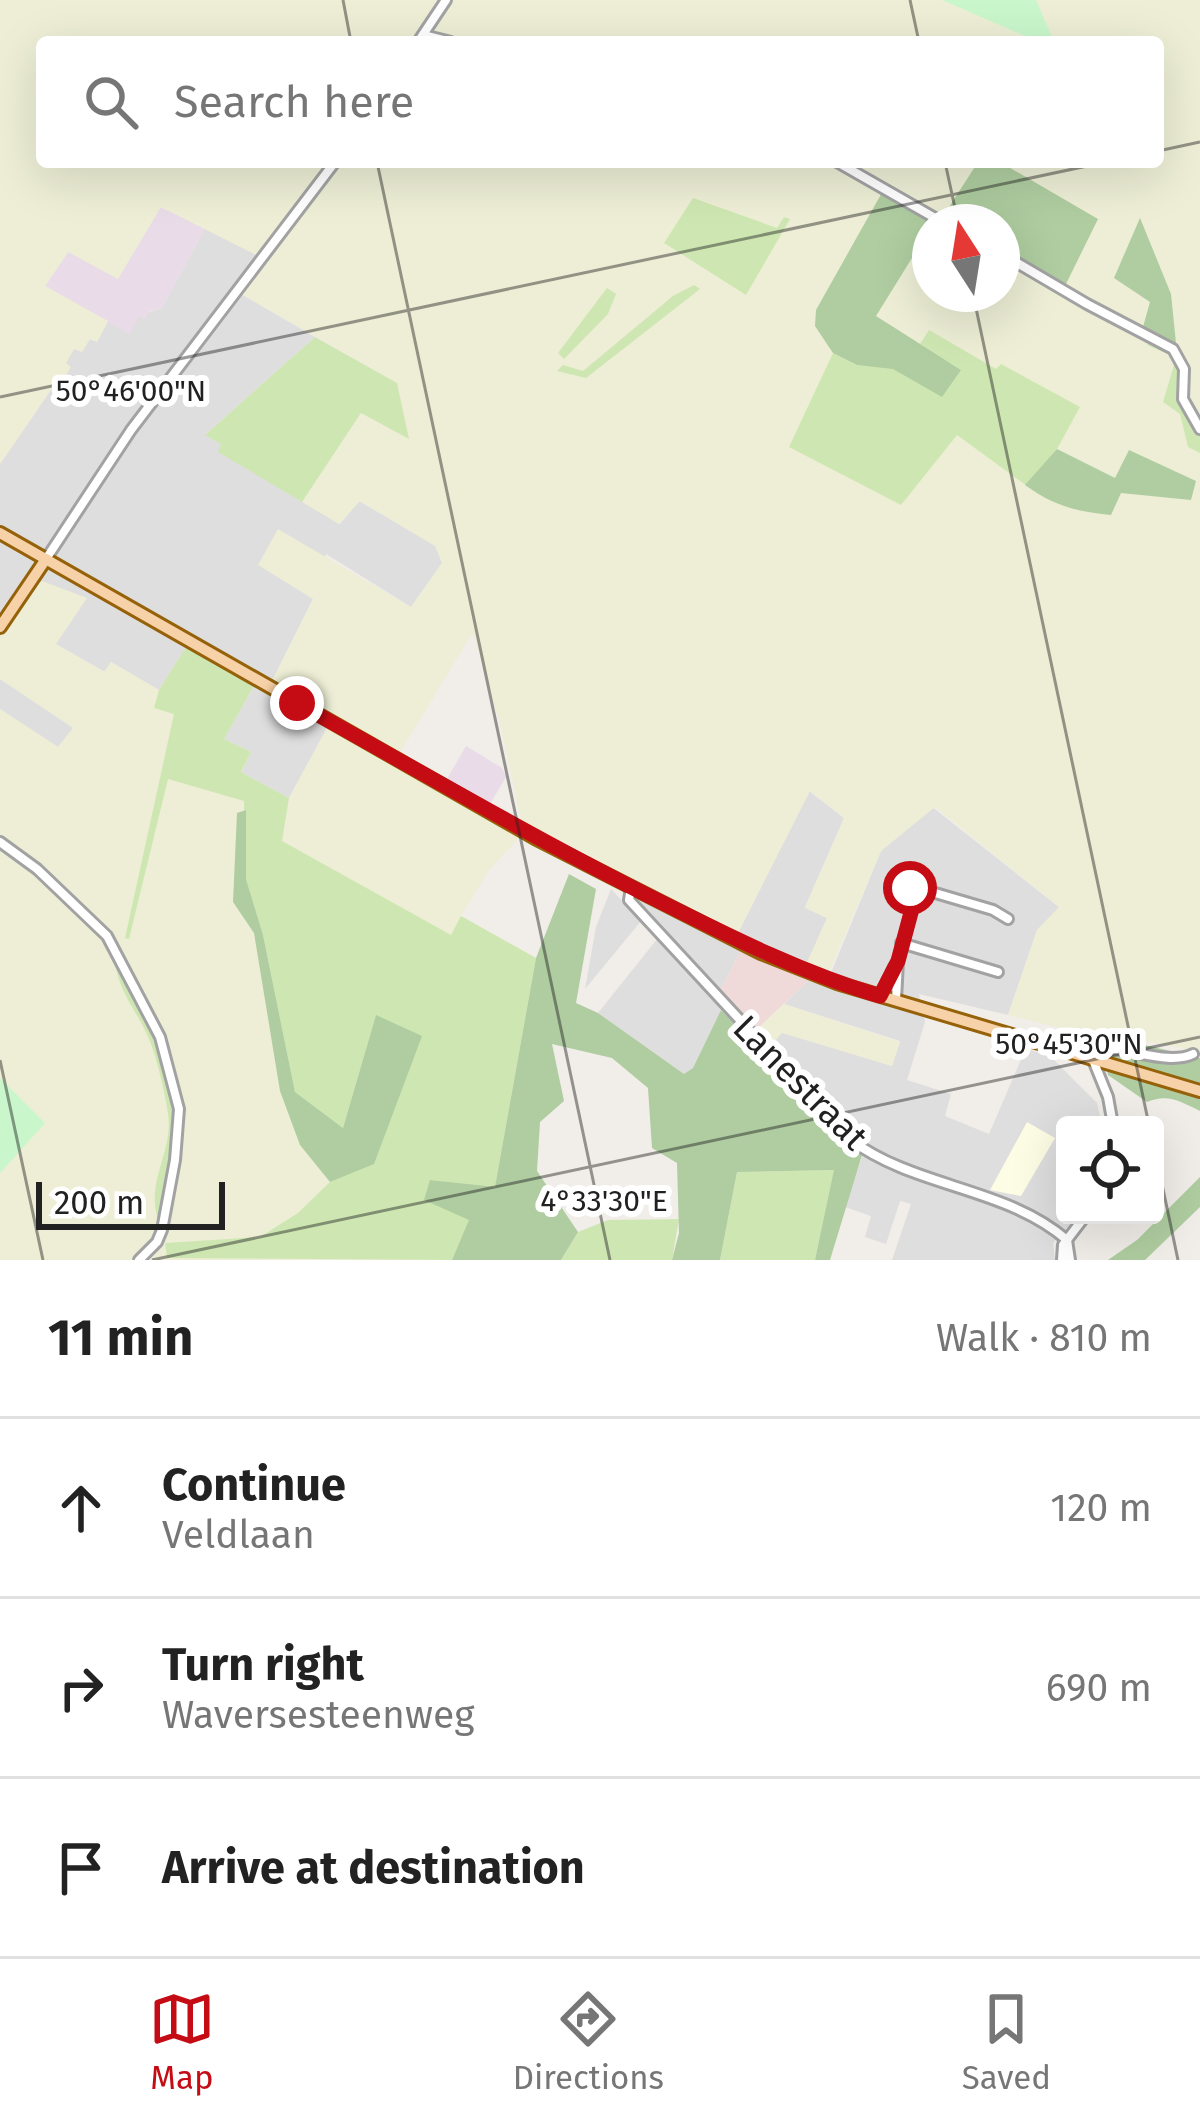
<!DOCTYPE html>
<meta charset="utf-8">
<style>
body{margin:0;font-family:"Fira Sans",sans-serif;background:#f6f6f6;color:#222}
.controls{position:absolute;right:36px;bottom:36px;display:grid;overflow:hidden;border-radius:12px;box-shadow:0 12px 48px #0002}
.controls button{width:108px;height:108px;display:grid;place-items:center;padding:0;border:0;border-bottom:3px solid #e0e0e0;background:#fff;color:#222;font:60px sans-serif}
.compass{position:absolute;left:912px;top:204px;width:108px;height:108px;border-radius:50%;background:#fff;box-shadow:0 12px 48px #0002;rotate:348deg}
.scale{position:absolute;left:36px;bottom:30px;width:189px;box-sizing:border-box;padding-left:12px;border:6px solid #212121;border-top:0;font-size:33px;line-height:42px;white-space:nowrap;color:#212121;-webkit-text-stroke:9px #fff;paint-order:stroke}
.stop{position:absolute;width:36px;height:36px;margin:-27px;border:9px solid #c50c14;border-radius:50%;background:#fff}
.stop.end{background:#c50c14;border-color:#fff;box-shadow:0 3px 12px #0008}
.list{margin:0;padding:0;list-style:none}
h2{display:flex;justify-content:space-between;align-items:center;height:156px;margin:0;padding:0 48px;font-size:51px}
h2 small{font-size:39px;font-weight:400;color:#767676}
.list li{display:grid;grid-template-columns:78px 1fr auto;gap:36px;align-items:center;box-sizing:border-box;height:180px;padding:0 48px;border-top:3px solid #e0e0e0}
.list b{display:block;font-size:45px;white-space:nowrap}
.list p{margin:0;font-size:39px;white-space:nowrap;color:#767676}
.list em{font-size:39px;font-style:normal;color:#767676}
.icon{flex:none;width:66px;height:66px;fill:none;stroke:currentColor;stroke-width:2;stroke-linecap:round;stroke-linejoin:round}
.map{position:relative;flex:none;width:1200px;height:1260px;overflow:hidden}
.search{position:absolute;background:#fff;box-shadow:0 12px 48px #0002;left:36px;right:36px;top:36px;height:132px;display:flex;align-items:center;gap:30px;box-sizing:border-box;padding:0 42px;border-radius:12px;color:#767676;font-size:45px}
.sheet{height:696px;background:#fff}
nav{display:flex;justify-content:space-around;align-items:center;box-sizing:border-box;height:168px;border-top:3px solid #e0e0e0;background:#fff;font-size:33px;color:#767676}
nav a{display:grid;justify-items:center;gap:6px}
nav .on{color:#c50c14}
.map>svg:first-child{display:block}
.residential{fill:#dfdede}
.commercial{fill:#f0d9d9}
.industrial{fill:#e9dbe7}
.education{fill:#fdfce5}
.farmland{fill:#edeed5;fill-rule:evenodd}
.grass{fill:#cee7b2}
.forest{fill:#afcda0}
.park{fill:#c9f7cb}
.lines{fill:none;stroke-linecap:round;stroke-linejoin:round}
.minor-casing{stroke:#a2a2a2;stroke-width:14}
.major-casing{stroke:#956109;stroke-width:16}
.minor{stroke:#fff;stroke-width:8}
.major{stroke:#f7d1a7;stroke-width:10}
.route{stroke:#c50c14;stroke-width:15}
.ticks{fill:none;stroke:#212121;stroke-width:3;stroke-opacity:0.45}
.labels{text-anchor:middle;stroke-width:12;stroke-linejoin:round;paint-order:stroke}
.street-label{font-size:36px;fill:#212121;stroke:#fff}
.ticks-label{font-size:30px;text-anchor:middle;fill:#212121;stroke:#fff;stroke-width:12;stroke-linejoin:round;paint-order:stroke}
</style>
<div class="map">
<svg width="1200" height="1260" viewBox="0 0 1200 1260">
<rect width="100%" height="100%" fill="#f1ede8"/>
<g class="residential">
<polygon points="205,228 266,259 241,294 315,337 206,434 222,444 219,451 340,524 359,501 436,546 442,563 411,607 326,554 313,599 273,679 195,636 159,690 111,662 105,672 56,644 0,632 0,464 55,384 60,386 70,367 66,363 74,348 90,339 97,342 108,321 129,333 139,316 162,308"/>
<polygon points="0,679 74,727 58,747 0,709"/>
<polygon points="255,684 327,728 289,798 241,772 223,740"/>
<polygon points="809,791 844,818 805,907 827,918 806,965 738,933"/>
<polygon points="931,806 1060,908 1037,930 1008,1015 919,994 925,1022 907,1080 951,1094 945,1116 989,1134 1026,1048 1052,1058 1097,1103 1102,1125 1065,1125 1065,1215 1078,1215 1053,1243 1055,1260 892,1260 911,1204 900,1201 886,1244 865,1237 871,1216 845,1207 866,1145 771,1045 782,1032 892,1066 900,1041 784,1004 809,980 826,985 881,851"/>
<polygon points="611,889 641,921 585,989 596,927"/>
<polygon points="636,896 741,950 720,991 636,899"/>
<polygon points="658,938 721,1010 693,1068 684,1074 598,1013"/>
</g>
<polygon class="commercial" points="741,950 809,980 756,1030 720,991"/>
<g class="industrial">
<polygon points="160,207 205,228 162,308 149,312 145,319 139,317 129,334 45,286 69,251 118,278"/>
<polygon points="466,746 502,768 506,777 490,804 447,779"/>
</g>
<polygon class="education" points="1027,1122 1055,1138 1021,1196 990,1190"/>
<g class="farmland">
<polygon points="0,0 439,0 411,42 42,42 42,162 329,162 258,256 161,207 118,279 68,252 45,286 108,321 97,342 90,339 82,352 74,349 66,363 71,367 59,387 54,385 0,464"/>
<path d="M453,0H1200V1052L1099,1032H1076L1008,1015L1037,930L1059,907L935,807L881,851L830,970L806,965L827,918L805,908L844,818L810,791L738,933L521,820L500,723L473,632L399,754L273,679L313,599L258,565L278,529L411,607L442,563L435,546L360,501L339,524L302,502L361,413L408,438L397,383L241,294L338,162H1158V42H426ZM930,222H1002V294H930Z"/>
<polygon points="42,581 87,598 56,644 104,672 111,662 159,690 186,647 255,684 224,739 251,752 241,773 289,798 327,728 519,838 489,870 461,916 536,958 470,1220 452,1260 0,1260 0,1173 44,1123 0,1078 0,709 58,747 73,728 0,679 0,632 35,585"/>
<polygon points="784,1004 900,1042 892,1066 782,1033 771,1045 756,1030"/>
</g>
<g class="grass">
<polygon points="693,198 777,228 784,217 790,219 746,295 664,243"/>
<polygon points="694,285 700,289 586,378 557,371 563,365 583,371 673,296"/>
<polygon points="607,288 616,294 608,314 564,359 558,353"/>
<polygon points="929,330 996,369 1001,364 1080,407 1057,449 1027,486 957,435 901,505 789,447 833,353 857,365 961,370 920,344"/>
<polygon points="1151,336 1178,354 1187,413 1200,435 1200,453 1188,447 1180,414 1163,402 1174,365 1170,355 1147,345"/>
<polygon points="315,337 397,383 409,439 361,413 302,502 218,452 221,444 205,435"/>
<polygon points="186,647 255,684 224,739 251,752 241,772 289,798 282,841 451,935 461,916 536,958 495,1188 431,1180 425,1199 470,1220 452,1260 167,1258 165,1243 260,1237 298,1213 330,1182 373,1164 376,1015 343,1128 295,1092 263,935 246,879 244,801 168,779 129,939 125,938 174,714 154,708 159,690"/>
<path d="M118,958L131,992L155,1030L176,1104L173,1154L168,1166L170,1178L159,1222C144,1183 174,1152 168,1113C165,1093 157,1058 149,1039C137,1010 121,997 115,963Z"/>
<polygon points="835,1170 815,1260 720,1260 737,1172"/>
<polygon points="679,1219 672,1260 561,1260 578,1232 608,1220"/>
</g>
<g class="forest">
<polygon points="978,162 1000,162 1098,219 1064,288 1002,253 1002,222 948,222 942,218"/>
<polygon points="884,189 936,219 930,222 930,229 876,316 961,370 942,397 893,369 857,365 833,353 815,326 816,310"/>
<polygon points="1140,218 1171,294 1176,343 1143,327 1150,302 1114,278"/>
<path d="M1057,449L1115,478L1129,450L1196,481L1191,500L1121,493L1111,515C1077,512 1052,505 1025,485Z"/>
<polygon points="246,810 246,879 263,935 295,1092 343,1128 376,1015 422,1036 374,1164 330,1182 300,1145 280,1091 254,933 233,902 237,813"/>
<polygon points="569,874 596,889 576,1003 598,1013 684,1074 693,1068 721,1010 862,1155 830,1260 815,1260 834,1170 737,1172 720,1260 672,1260 679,1233 677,1163 652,1148 648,1088 612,1058 552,1044 564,1101 540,1122 537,1171 578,1232 561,1260 452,1260 469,1220 424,1200 430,1180 495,1187 536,958"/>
<path d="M1098,1034L1200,1058V1111C1181,1102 1168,1093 1147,1102L1108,1075Z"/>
<polygon points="1200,1177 1200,1207 1145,1260 1108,1260 1137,1240"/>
</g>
<g class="park">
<polygon points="942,0 1036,0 1054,42 1039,42"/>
<polygon points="0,1078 45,1123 0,1173"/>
</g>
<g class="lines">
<g class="minor-casing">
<g id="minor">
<polyline points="423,35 451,42"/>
<polyline points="418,42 446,0"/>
<polyline points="837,162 942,222"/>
<polyline points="1002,254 1087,304 1173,349 1184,369 1183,399 1200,429"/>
<polyline points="46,559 131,430 335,162"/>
<polyline points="0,842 37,869 107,936 160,1037 179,1109 175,1160 162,1230 157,1242 139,1260"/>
<circle cx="918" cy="886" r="8"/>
<path d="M631,887L629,900L851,1140C915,1188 1006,1187 1067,1240L1070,1260"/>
<polyline points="925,890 993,910 1008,919"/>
<polyline points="901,943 998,972"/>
<polyline points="880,996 894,967"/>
<polyline points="896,1000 898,961 916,894"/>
<path d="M1084,1056C1107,1035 1162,1069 1193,1054"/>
<polyline points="1093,1060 1108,1097 1113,1125"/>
<polyline points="1062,1260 1063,1245 1086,1215"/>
</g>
</g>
<g class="major-casing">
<g id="major">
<polyline points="0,533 535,838 761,953 837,983 1200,1091"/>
<polyline points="0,627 46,559"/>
</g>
</g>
<use href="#minor" class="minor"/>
<use href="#major" class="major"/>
</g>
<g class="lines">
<path class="route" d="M297,703C418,770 537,840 661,902C733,938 803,973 880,996L898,961L916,894L910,888"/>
</g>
<path class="ticks" d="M343,0L351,42M910,0L919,42M1158,151L1200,142M377,162L610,1260M945,162L958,222M973,294L1149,1125M0,397L1106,162M0,1060L43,1260M1155,1151L1178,1260M152,1260L1200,1037"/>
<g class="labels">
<g class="street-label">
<text transform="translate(801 1082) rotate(45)" y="13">Lanestraat</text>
</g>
</g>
<g class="ticks-label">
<text x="131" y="401">50°46'00"N</text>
<text x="1069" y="1054">50°45'30"N</text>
<text x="604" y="1211">4°33'30"E</text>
</g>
</svg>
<div class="controls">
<button><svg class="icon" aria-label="locate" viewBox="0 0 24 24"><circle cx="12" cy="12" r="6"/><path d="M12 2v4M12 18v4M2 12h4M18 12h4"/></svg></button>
</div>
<svg class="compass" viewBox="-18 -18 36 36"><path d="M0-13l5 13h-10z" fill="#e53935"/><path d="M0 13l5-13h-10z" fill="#767676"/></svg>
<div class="scale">200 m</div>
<div class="stop" style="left:910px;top:888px"></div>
<div class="stop end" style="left:297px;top:703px"></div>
<div class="search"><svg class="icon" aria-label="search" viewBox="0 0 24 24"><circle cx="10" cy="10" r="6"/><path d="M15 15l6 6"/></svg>Search here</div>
</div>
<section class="sheet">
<h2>11 min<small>Walk · 810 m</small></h2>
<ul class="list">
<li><svg class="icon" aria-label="ahead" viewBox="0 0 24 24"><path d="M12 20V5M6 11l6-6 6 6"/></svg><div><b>Continue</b><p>Veldlaan</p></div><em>120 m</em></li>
<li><svg class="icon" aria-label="right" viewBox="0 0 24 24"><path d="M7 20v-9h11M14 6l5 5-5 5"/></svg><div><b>Turn right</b><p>Waversesteenweg</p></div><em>690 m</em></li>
<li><svg class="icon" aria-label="arrive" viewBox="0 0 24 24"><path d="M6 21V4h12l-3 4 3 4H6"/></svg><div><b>Arrive at destination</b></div></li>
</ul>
</section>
<nav>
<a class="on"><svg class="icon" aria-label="map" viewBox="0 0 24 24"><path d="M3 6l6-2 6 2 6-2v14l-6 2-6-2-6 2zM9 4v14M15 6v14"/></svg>Map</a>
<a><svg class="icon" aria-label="directions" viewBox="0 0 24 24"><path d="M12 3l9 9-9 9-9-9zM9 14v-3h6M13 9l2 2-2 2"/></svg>Directions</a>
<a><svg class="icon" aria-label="saved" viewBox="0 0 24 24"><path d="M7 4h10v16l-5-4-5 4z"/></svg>Saved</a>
</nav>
